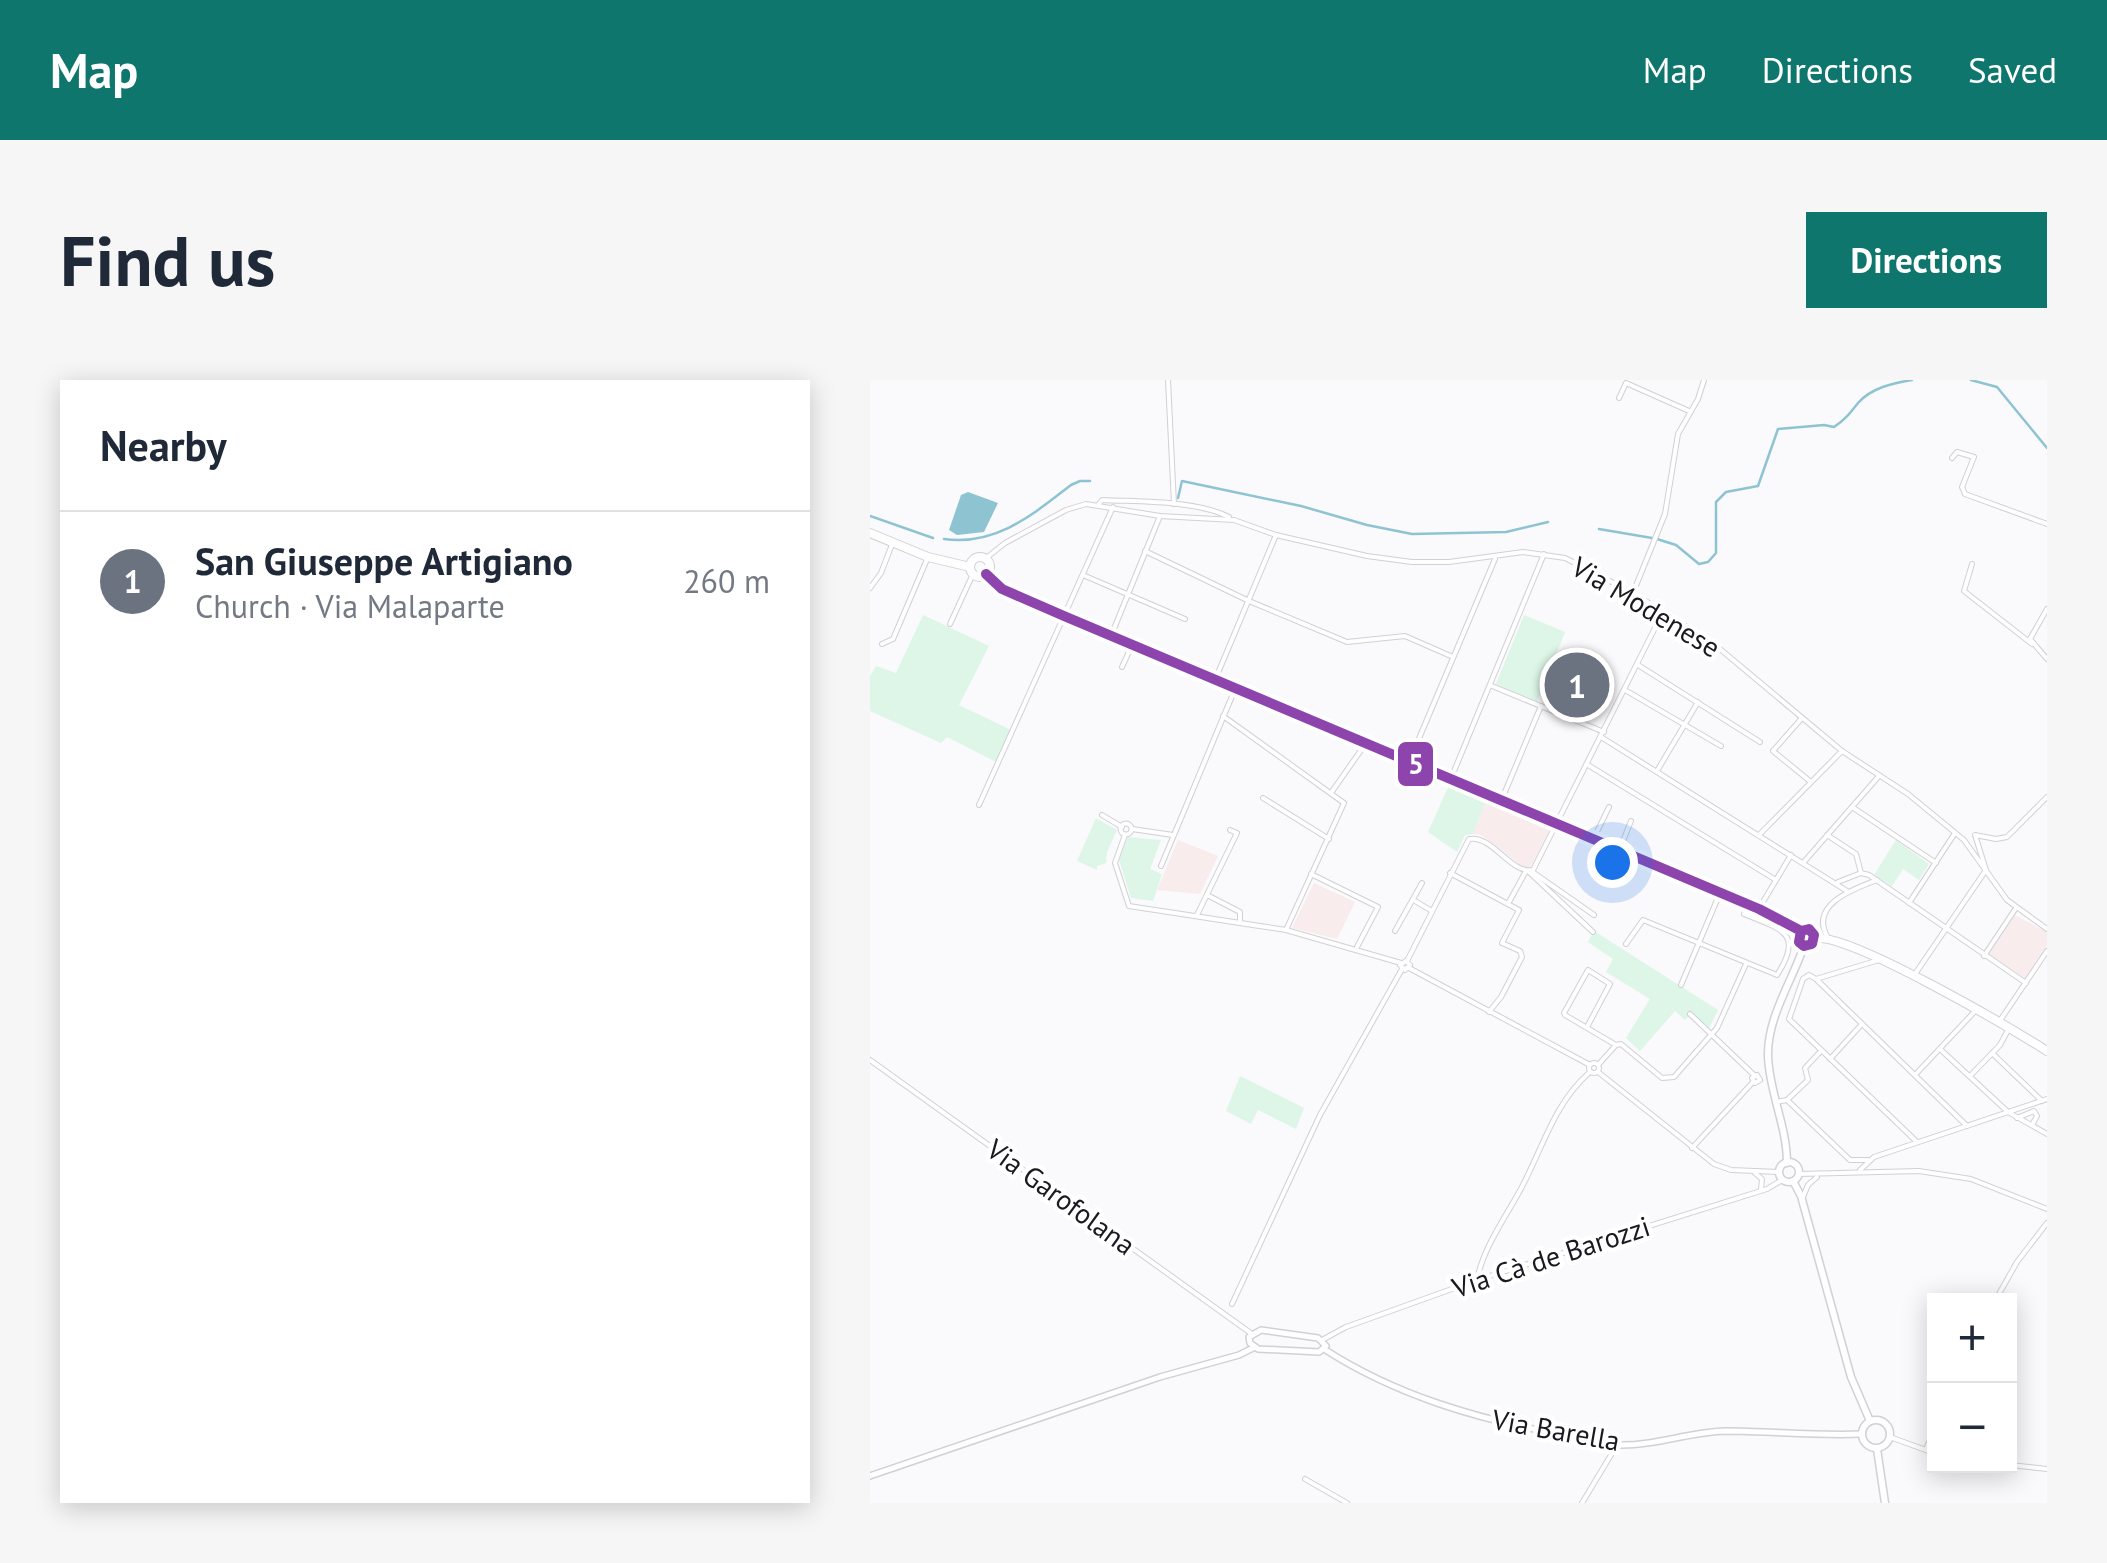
<!DOCTYPE html>
<meta charset="utf-8">
<style>
body{margin:0;font-family:"PT Sans",sans-serif;background:#f6f6f7;color:#1f2937}
.controls{position:absolute;right:30px;bottom:30px;display:grid;overflow:hidden;border-radius:0px;box-shadow:0 5px 25px #0003}
.controls button{width:90px;height:90px;display:grid;place-items:center;padding:0;border:0;border-bottom:2px solid #e0e1e3;background:#fff;color:#1f2937;font:50px sans-serif}
.you{position:absolute;left:742px;top:482px;width:35px;height:35px;margin:-25px;border:8px solid #fff;border-radius:50%;background:#1a73e8;box-shadow:0 0 0 15px #1a73e833}
.badge{display:grid;place-items:center;width:65px;height:65px;border-radius:50%;background:#0f766e;color:#fff;font-size:32px;font-weight:700}
.pin{position:absolute;translate:-50% -50%;border:5px solid #fff;box-shadow:0 2px 10px #0006}
.list{margin:0;padding:0;list-style:none}
h2{display:flex;justify-content:space-between;align-items:center;height:130px;margin:0;padding:0 40px;font-size:42px}
h2 small{font-size:32px;font-weight:400;color:#747a83}
.list li{display:grid;grid-template-columns:65px 1fr auto;gap:30px;align-items:center;box-sizing:border-box;height:140px;padding:0 40px;border-top:2px solid #e0e1e3}
.list b{display:block;font-size:38px;white-space:nowrap}
.list p{margin:0;font-size:32px;white-space:nowrap;color:#747a83}
.list em{font-size:32px;font-style:normal;color:#747a83}
.map{position:relative;flex:none;width:1177px;height:1123px;overflow:hidden;border-radius:0px}
header{display:flex;align-items:center;gap:60px;box-sizing:border-box;height:140px;padding:0 50px;background:#0f766e;color:#fff}
header strong{font-size:48px}
nav{display:flex;gap:55px;margin-inline-start:auto;font-size:35px}
.intro{display:flex;align-items:center;justify-content:space-between;box-sizing:border-box;height:240px;padding:0 60px}
h1{margin:0;font-size:70px}
.button{padding:25px 45px;border-radius:0px;background:#0f766e;color:#fff;font-size:35px;font-weight:700}
main{display:flex;gap:60px;padding:0 60px}
aside{flex:1;background:#fff;border-radius:0px;box-shadow:0 5px 25px #0003}
.map>svg:first-child{display:block}
.education{fill:#f8eced}
.green{fill:#ddf6e8}
.water{fill:#8ec4d2}
.lines{fill:none;stroke-linecap:round;stroke-linejoin:round}
.stream{stroke:#8ec4d2;stroke-width:2.5}
.minor-casing{stroke:#d1d0d5;stroke-width:6}
.tertiary-casing{stroke:#d1d0d5;stroke-width:8}
.secondary-casing{stroke:#d1d0d5;stroke-width:9}
.primary-casing{stroke:#d1d0d5;stroke-width:10}
.minor{stroke:#fefefe;stroke-width:4}
.tertiary{stroke:#fefefe;stroke-width:5}
.secondary{stroke:#fefefe;stroke-width:6}
.primary{stroke:#fefefe;stroke-width:8}
.bus-1-casing{stroke:#fff;stroke-width:18}
.bus-1{stroke:#8e44ad;stroke-width:10}
.labels{text-anchor:middle;stroke-width:9;stroke-linejoin:round;paint-order:stroke}
.street-label{font-size:28px;fill:#1a1820;stroke:#fff}
.line-badge{stroke:#fff;stroke-width:4}
.badge-label{font-size:28px;text-anchor:middle;font-weight:bold;fill:#fff}
</style>
<header>
<strong>Map</strong>
<nav><a>Map</a><a>Directions</a><a>Saved</a></nav>
</header>
<div class="intro"><h1>Find us</h1><a class="button">Directions</a></div>
<main>
<aside>
<h2>Nearby<small></small></h2>
<ul class="list">
<li><span class="badge" style="background:#6b7280">1</span><div><b>San Giuseppe Artigiano</b><p>Church · Via Malaparte</p></div><em>260 m</em></li>
</ul>
</aside>
<div class="map">
<svg width="1177" height="1123" viewBox="0 0 1177 1123">
<rect width="100%" height="100%" fill="#faf9fb"/>
<g class="education">
<polygon points="617,418 679,444 679,451 660,488 656,489 611,455 603,454"/>
<polygon points="308,460 348,476 330,514 287,510"/>
<polygon points="444,503 485,522 467,559 422,548"/>
<polygon points="1145,535 1177,552 1177,565 1155,598 1119,574"/>
</g>
<g class="green">
<polygon points="53,235 119,266 89,325 141,350 128,383 77,357 71,363 0,331 0,296 6,286 26,293"/>
<polygon points="654,235 695,252 667,322 626,304"/>
<polygon points="580,403 617,418 603,454 595,455 587,472 558,452"/>
<polygon points="226,438 247,450 237,472 236,483 227,486 227,490 207,481"/>
<polygon points="258,457 291,460 280,489 292,494 283,521 261,518 249,480"/>
<polygon points="1026,460 1059,484 1049,500 1033,489 1022,506 1004,495"/>
<polygon points="724,551 848,630 839,649 822,633 815,640 805,631 770,671 756,658 780,619 736,592 743,579 718,562"/>
<polygon points="370,696 434,728 426,749 388,730 381,744 356,731"/>
</g>
<polygon class="water" points="98,112 128,123 114,152 87,155 79,150 91,115"/>
<g class="lines">
<g class="stream">
<polyline points="1101,0 1127,7 1177,68"/>
<polyline points="308,118 312,101 431,126 497,145 542,154 636,152 678,142"/>
<polyline points="0,136 63,158"/>
<polyline points="729,149 782,158"/>
<path d="M74,159C126,166 162,135 201,105L210,101H220"/>
<path d="M787,159L806,165L829,184L838,182L846,173V122L856,112L888,106L908,49L954,45L964,47C975,40 980,33 988,23C1001,8 1023,3 1042,0"/>
</g>
<g class="minor-casing">
<g id="minor">
<polyline points="298,0 304,124"/>
<polyline points="749,18 756,3 819,31"/>
<polyline points="1082,78 1087,72 1104,77 1092,107 1095,114 1177,144"/>
<path d="M228,125L232,120C269,122 326,120 359,137"/>
<polyline points="275,171 379,221 477,262 535,256 583,277"/>
<polyline points="115,179 135,163 196,130 216,124 290,136 364,140 406,155 497,176 542,182 579,182 653,172 695,178 763,213 844,264 972,371 1038,414 1094,460 1137,520 1177,549"/>
<polyline points="1102,184 1094,211 1162,264"/>
<polyline points="213,195 315,239"/>
<polyline points="0,208 11,193 23,162"/>
<polyline points="763,213 795,134 808,54 828,19 834,0"/>
<polyline points="1177,229 1160,259 1177,279"/>
<polyline points="80,244 103,194"/>
<polyline points="241,256 290,136"/>
<polyline points="12,264 23,259 58,177"/>
<polyline points="768,285 890,362"/>
<polyline points="252,287 262,265"/>
<polyline points="345,300 406,155"/>
<polyline points="622,306 734,352"/>
<polyline points="755,310 851,366"/>
<polyline points="353,336 474,423 416,550"/>
<polyline points="932,338 903,371 941,402"/>
<polyline points="731,357 977,511"/>
<polyline points="539,382 625,179"/>
<polyline points="718,385 906,500"/>
<polyline points="787,391 828,322"/>
<polyline points="582,396 674,174"/>
<polyline points="461,413 496,363"/>
<polyline points="393,418 459,459"/>
<polyline points="632,419 671,326"/>
<polyline points="109,425 243,127"/>
<polyline points="982,427 1066,483"/>
<polyline points="232,435 252,447"/>
<circle cx="256" cy="449" r="5.5"/>
<polyline points="262,449 303,455"/>
<polyline points="255,455 245,483 259,526 416,550 531,583"/>
<polyline points="889,455 972,371"/>
<polyline points="957,455 986,474 991,493"/>
<polyline points="723,460 739,427"/>
<polyline points="749,471 761,441"/>
<polyline points="933,483 1009,396"/>
<polyline points="291,486 365,309"/>
<polyline points="661,491 724,535"/>
<polyline points="659,492 723,552"/>
<polyline points="580,493 649,530 632,563 650,571 652,577 631,617 619,632"/>
<polyline points="441,494 508,527 487,567"/>
<polyline points="968,502 991,493 999,495 1156,603"/>
<polyline points="339,516 370,532 370,542"/>
<polyline points="545,521 562,531"/>
<polyline points="639,522 656,491"/>
<polyline points="1039,523 1085,453"/>
<polyline points="890,527 921,475"/>
<polyline points="327,535 367,453 360,450"/>
<polyline points="525,551 552,503"/>
<path d="M958,558C938,525 983,509 1007,500"/>
<path d="M756,564L773,540L907,595C935,552 910,549 874,534L878,525"/>
<polyline points="1114,576 1146,528"/>
<polygon points="536,581 540,585 535,590 530,585"/>
<path d="M537,581L599,459C623,455 640,494 663,490L793,232"/>
<polyline points="539,588 720,685"/>
<polyline points="1045,594 1116,490 1105,455 1126,459 1137,457 1177,417"/>
<polyline points="946,599 1009,580"/>
<polyline points="811,605 850,513"/>
<polyline points="820,634 884,695"/>
<polyline points="1129,642 1177,571"/>
<polyline points="717,647 740,604 718,590 694,633 695,635 746,665"/>
<polyline points="1070,669 1138,732 1177,754"/>
<polyline points="1122,673 1172,721"/>
<polyline points="960,679 992,644"/>
<polyline points="0,680 382,954"/>
<circle cx="724" cy="688" r="5"/>
<polyline points="728,685 746,665 751,664 792,698 804,697 847,648 876,584"/>
<polyline points="728,692 844,784 861,790 909,792"/>
<polygon points="887,695 890,700 885,703 882,698"/>
<polyline points="1045,695 1106,630"/>
<polyline points="1100,696 1130,665 1138,650"/>
<polyline points="917,720 980,780 998,780"/>
<polyline points="906,722 917,720 938,700 935,688 950,672"/>
<polyline points="1147,738 1164,731 1167,736 1162,745"/>
<polyline points="1047,762 919,639 933,599 939,595 946,599 1097,746"/>
<polyline points="822,768 883,702"/>
<polyline points="990,790 1004,777 1177,719"/>
<polyline points="885,793 892,799 891,809"/>
<polyline points="929,794 1049,791 1101,799 1177,829"/>
<polyline points="933,817 938,805 947,797"/>
<path d="M607,900C613,869 633,841 648,814C672,772 682,725 720,692"/>
<polyline points="1125,921 1147,882 1177,843"/>
<polyline points="362,924 450,735 532,589"/>
<polyline points="452,960 476,947 607,900 897,809 912,800"/>
<polyline points="1020,1057 1064,1073"/>
<polyline points="1056,1069 1064,1051"/>
<polyline points="1140,1085 1177,1089"/>
<polyline points="435,1099 477,1123"/>
<polyline points="712,1123 747,1065"/>
</g>
</g>
<g class="tertiary-casing">
<g id="tertiary">
<polygon points="391,950 448,958 456,966 449,972 388,969 380,963 379,957"/>
<path d="M454,969C525,1015 607,1039 689,1054C709,1058 729,1064 749,1065C784,1066 819,1052 855,1051C901,1051 945,1056 991,1054"/>
<polyline points="0,1096 290,997 369,975 385,967"/>
</g>
</g>
<g class="secondary-casing">
<g id="secondary">
<circle cx="919" cy="792" r="10"/>
<path d="M917,783C917,746 899,712 898,676C897,638 922,601 934,566"/>
<polyline points="923,801 931,816 981,997 1000,1041"/>
<circle cx="1006" cy="1054" r="14"/>
<polyline points="1007,1069 1015,1123"/>
</g>
</g>
<g class="primary-casing">
<g id="primary">
<polyline points="0,153 58,177 100,187"/>
<circle cx="110" cy="187" r="10"/>
<polyline points="116,194 132,209 194,236 889,529 931,551 939,549 944,555 942,564 934,566 929,562 931,551"/>
<path d="M945,558C981,554 1139,647 1177,671"/>
</g>
</g>
<use href="#minor" class="minor"/>
<use href="#tertiary" class="tertiary"/>
<use href="#secondary" class="secondary"/>
<use href="#primary" class="primary"/>
<g class="bus-1-casing">
<polyline id="bus-1" points="116,194 132,209 194,236 889,529 931,551 939,549 944,555 942,564 934,566 929,562 931,551"/>
</g>
<use href="#bus-1" class="bus-1"/>
</g>
<g class="labels">
<g class="street-label">
<text transform="translate(776 227) rotate(31)" y="10">Via Modenese</text>
<text transform="translate(191 817) rotate(36)" y="10">Via Garofolana</text>
<text transform="translate(681 877) rotate(-18)" y="10">Via Cà de Barozzi</text>
<text transform="translate(686 1050) rotate(10)" y="10">Via Barella</text>
</g>
</g>
<rect class="line-badge" x="526" y="360" width="39" height="48" rx="10" fill="#8e44ad"/>
<g class="badge-label">
<text x="546" y="394">5</text>
</g>
</svg>
<div class="controls">
<button>+</button>
<button>−</button>
</div>
<div class="you"></div>
<div class="pin badge" style="left:707px;top:305px;background:#6b7280">1</div>
</div>
</main>
